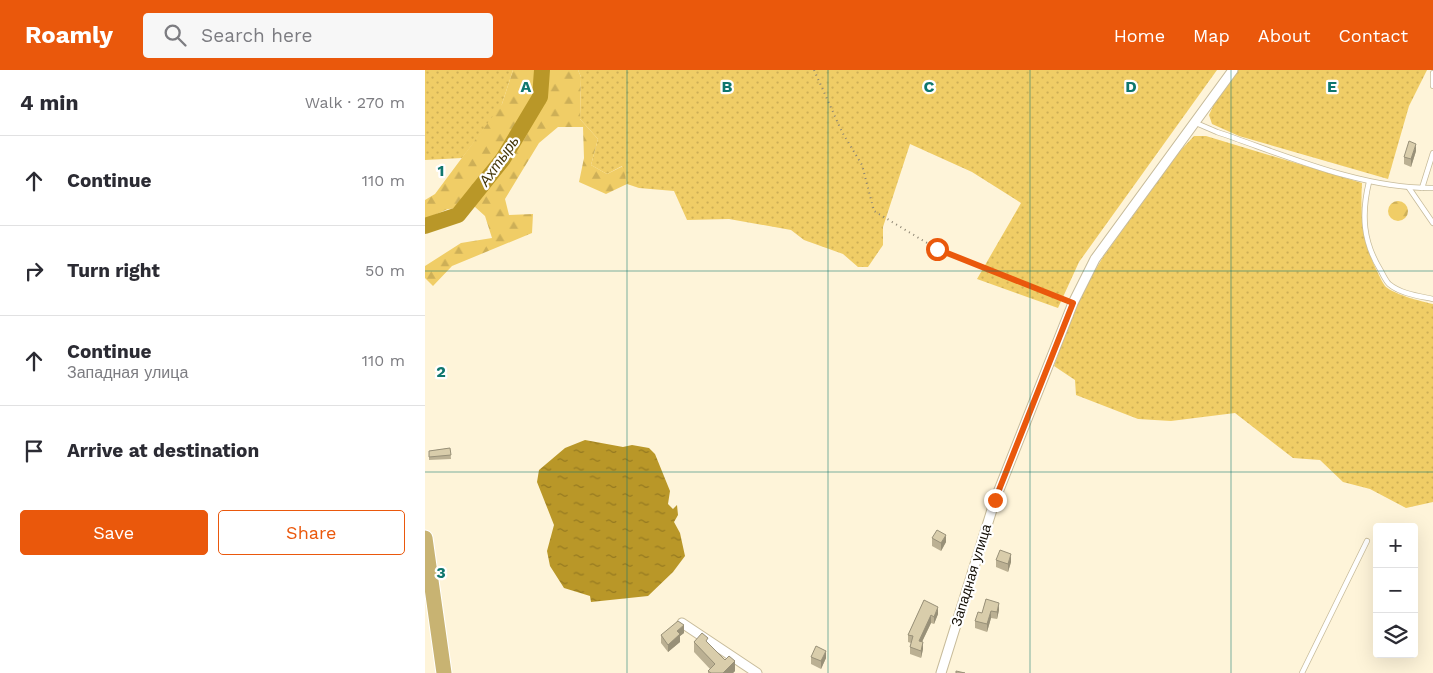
<!DOCTYPE html>
<meta charset="utf-8">
<style>
body{margin:0;font-family:"Work Sans",sans-serif;background:#f7f7f7;color:#2b2b33}
.controls{position:absolute;right:15px;bottom:15px;display:grid;overflow:hidden;border-radius:5px;box-shadow:0 5px 20px #0002}
.controls button{width:45px;height:45px;display:grid;place-items:center;padding:0;border:0;border-bottom:1px solid #e1e1e2;background:#fff;color:#2b2b33;font:25px sans-serif}
.stop{position:absolute;width:15px;height:15px;margin:-11px;border:4px solid #ea580c;border-radius:50%;background:#fff}
.stop.end{background:#ea580c;border-color:#fff;box-shadow:0 1px 5px #0008}
.list{margin:0;padding:0;list-style:none}
h2{display:flex;justify-content:space-between;align-items:center;height:65px;margin:0;padding:0 20px;font-size:21px}
h2 small{font-size:16px;font-weight:400;color:#7c7c81}
.list li{display:grid;grid-template-columns:32px 1fr auto;gap:15px;align-items:center;box-sizing:border-box;height:90px;padding:0 20px;border-top:1px solid #e1e1e2}
.list b{display:block;font-size:19px;white-space:nowrap}
.list p{margin:0;font-size:16px;white-space:nowrap;color:#7c7c81}
.list em{font-size:16px;font-style:normal;color:#7c7c81}
.actions{display:flex;gap:10px;padding:15px 20px}
.actions a{flex:1;padding:11px 0;border:1px solid #ea580c;border-radius:5px;text-align:center;font-size:18px;color:#ea580c}
.actions .main{background:#ea580c;color:#fff}
.icon{flex:none;width:28px;height:28px;fill:none;stroke:currentColor;stroke-width:2;stroke-linecap:round;stroke-linejoin:round}
.map{position:relative;flex:none;width:1008px;height:603px;overflow:hidden}
header{display:flex;align-items:center;gap:30px;box-sizing:border-box;height:70px;padding:0 25px;background:#ea580c;color:#fff}
header strong{font-size:24px}
nav{display:flex;gap:28px;margin-inline-start:auto;font-size:18px}
.search{width:350px;height:45px;background:#f7f7f7;display:flex;align-items:center;gap:12px;box-sizing:border-box;padding:0 18px;border-radius:5px;color:#7c7c81;font-size:19px}
main{display:flex}
aside{flex:1;background:#fff}
.map>svg:first-child{display:block}
.grass{fill:url(#grass-dots)}
.forest{fill:url(#forest-firs)}
.water{fill:url(#water-ripples)}
.lines{fill:none;stroke-linecap:round;stroke-linejoin:round}
.river{stroke:#b99728;stroke-width:16}
.service-casing{stroke:#c7bb9a;stroke-width:6}
.minor-casing{stroke:#c7bb9a;stroke-width:11}
.trunk-casing{stroke:#fff;stroke-width:17}
.path{stroke:#8c8472;stroke-width:2;stroke-dasharray:1 4;stroke-linecap:butt}
.service{stroke:#fff;stroke-width:4.5}
.minor{stroke:#fff;stroke-width:9}
.trunk{stroke:#c8b372;stroke-width:15}
.wall{fill:#bbb093}
.shaded-wall{fill:#989078}
.building{fill:#d9cdab;stroke:#989078}
.route{stroke:#ea580c;stroke-width:6}
.grid{fill:none;stroke:#0f766e;stroke-width:1;stroke-opacity:0.55}
.labels{text-anchor:middle;stroke-width:4.5;stroke-linejoin:round;paint-order:stroke}
.street-label{font-size:14px;fill:#100b02;stroke:#fff}
.water-label{font-size:15px;font-style:italic;fill:#443608;stroke:#fff}
.grid-label{font-size:16px;text-anchor:middle;font-weight:bold;fill:#0f766e;stroke:#fff;stroke-width:4.5;stroke-linejoin:round;paint-order:stroke}
</style>
<header>
<strong>Roamly</strong>
<div class="search"><svg class="icon" aria-label="search" viewBox="0 0 24 24"><circle cx="10" cy="10" r="6"/><path d="M15 15l6 6"/></svg>Search here</div>
<nav><a>Home</a><a>Map</a><a>About</a><a>Contact</a></nav>
</header>
<main>
<aside>
<h2>4 min<small>Walk · 270 m</small></h2>
<ul class="list">
<li><svg class="icon" aria-label="ahead" viewBox="0 0 24 24"><path d="M12 20V5M6 11l6-6 6 6"/></svg><div><b>Continue</b></div><em>110 m</em></li>
<li><svg class="icon" aria-label="right" viewBox="0 0 24 24"><path d="M7 20v-9h11M14 6l5 5-5 5"/></svg><div><b>Turn right</b></div><em>50 m</em></li>
<li><svg class="icon" aria-label="ahead" viewBox="0 0 24 24"><path d="M12 20V5M6 11l6-6 6 6"/></svg><div><b>Continue</b><p>Западная улица</p></div><em>110 m</em></li>
<li><svg class="icon" aria-label="arrive" viewBox="0 0 24 24"><path d="M6 21V4h12l-3 4 3 4H6"/></svg><div><b>Arrive at destination</b></div></li>
</ul>
<div class="actions"><a class="main">Save</a><a>Share</a></div>
</aside>
<div class="map">
<svg width="1008" height="603" viewBox="0 0 1008 603">
<defs>
<pattern id="grass-dots" width="8" height="8" patternUnits="userSpaceOnUse" patternTransform="scale(1.25)"><rect width="8" height="8" fill="#f0cd66"/><path d="M2 2h.1M6 6h.1" fill="none" stroke="#cdaf57" stroke-width="1.8" stroke-linecap="round"/></pattern>
<pattern id="forest-firs" width="22" height="20" patternUnits="userSpaceOnUse" patternTransform="scale(1.25)"><rect width="22" height="20" fill="#f0cd66"/><path d="M5 1l3.5 6h-7zM16 11l3.5 6h-7z" fill="#cdaf57"/></pattern>
<pattern id="water-ripples" width="26" height="14" patternUnits="userSpaceOnUse" patternTransform="scale(1.25)"><rect width="26" height="14" fill="#b99728"/><path d="M2 4q2-2 4 0t4 0M15 11q2-2 4 0t4 0" fill="none" stroke="#957920"/></pattern>
</defs>
<rect width="100%" height="100%" fill="#fef4d9"/>
<g class="grass">
<polygon points="0,0 88,0 76,37 37,88 0,90"/>
<polygon points="153,0 792,0 654,192 633,238 552,209 596,133 547,102 485,74 458,157 458,175 443,197 433,197 418,184 379,170 366,160 304,149 262,150 249,121 214,118 202,114 197,96 182,104 166,95 173,69 155,49 156,7"/>
<polygon points="811,0 1002,0 984,36 963,109 814,66 787,54 784,45 793,25"/>
<path d="M769,66H781L937,113C935,146 938,174 953,203C955,207 958,214 961,217C971,225 995,231 1008,234V432L981,438L945,419L918,412L895,390L868,388L810,343L746,351L713,349L651,325L650,310L629,296L652,231L678,187L754,82Z"/>
</g>
<g class="forest">
<polygon points="88,0 153,0 156,7 155,49 173,69 166,95 182,104 198,96 202,114 181,124 154,112 159,88 158,57 133,57 114,73 80,129 84,145 108,144 107,163 27,196 8,216 0,208 0,196 36,173 67,168 60,146 50,137 23,139 0,149 0,130 10,124 77,34"/>
<circle cx="973" cy="141" r="10"/>
</g>
<polygon class="water" points="160,370 198,377 207,375 224,378 230,384 245,421 243,434 248,439 252,435 253,445 249,452 255,463 260,486 248,502 223,526 166,532 165,526 139,518 125,496 122,481 129,455 112,412 114,400 140,378"/>
<g class="lines">
<polyline class="river" points="0,156 33,145 78,89 115,27 117,0"/>
<g class="service-casing">
<g id="service">
<polyline points="1008,3 1008,16"/>
<path d="M771,53L792,62C860,85 936,119 1008,118"/>
<path d="M944,112C936,145 938,172 956,201C958,205 961,211 964,214C976,224 994,226 1008,229"/>
<polyline points="984,118 1008,153"/>
<polyline points="997,118 1008,83"/>
<polyline points="877,603 942,471"/>
</g>
</g>
<g class="minor-casing">
<g id="minor">
<polyline points="257,553 332,603"/>
<polyline points="516,603 570,430 648,233 670,189 808,0"/>
</g>
</g>
<g class="trunk-casing">
<polyline id="trunk" points="0,468 19,603"/>
</g>
<polyline class="path" points="389,0 417,62 437,95 449,141 512,179 640,230"/>
<use href="#service" class="service"/>
<use href="#minor" class="minor"/>
<use href="#trunk" class="trunk"/>
</g>
<g class="wall">
<polygon points="991,81 986,97 979,94 979,87"/>
<polygon points="25,378 26,389 4,390 4,381"/>
<polygon points="507,468 521,472 516,481 507,476"/>
<polygon points="571,490 586,492 583,502 571,497"/>
<polygon points="561,529 574,540 572,549 566,548 562,562 550,558 550,551 557,543"/>
<polygon points="499,530 513,544 509,554 506,553 497,572 498,579 496,588 485,584 485,577 486,573 483,572 483,565"/>
<polygon points="259,563 255,566 255,572 243,582 236,573 236,565"/>
<polygon points="269,572 283,574 310,601 308,603 283,603 283,601 285,599 269,582"/>
<polygon points="386,587 401,588 396,599 386,594"/>
</g>
<g class="shaded-wall">
<polygon points="991,74 991,81 986,97 986,89"/>
<polygon points="521,465 521,472 516,481 516,473"/>
<polygon points="586,484 586,492 583,502 583,494"/>
<polygon points="574,533 574,540 572,549 572,542"/>
<polygon points="513,537 513,544 509,554 509,547"/>
<polygon points="566,541 566,548 562,562 562,554"/>
<polygon points="506,545 506,553 494,578 494,571"/>
<polygon points="259,555 259,563 255,566 255,572 243,582 243,575 252,561"/>
<polygon points="498,572 498,579 496,588 496,581"/>
<polygon points="401,581 401,588 396,599 396,591"/>
<polygon points="310,591 310,601 308,603 298,603"/>
</g>
<g class="building">
<polygon points="984,71 991,74 986,89 979,87"/>
<polygon points="25,378 26,385 4,387 4,381"/>
<polygon points="512,460 521,465 516,473 507,468"/>
<polygon points="575,480 586,484 583,494 571,490"/>
<polygon points="561,529 574,533 572,542 566,541 562,554 550,551 553,542 557,543"/>
<polygon points="499,530 513,537 509,547 506,545 494,571 498,572 496,581 485,577 488,566 483,565"/>
<polygon points="253,551 259,555 252,561 255,564 243,575 236,565"/>
<polygon points="277,563 283,568 281,571 300,590 304,586 310,591 298,603 286,603 283,601 290,594 269,572"/>
<polygon points="391,576 401,581 396,591 386,587"/>
<polygon points="531,601 540,603 531,603"/>
</g>
<g class="lines">
<polyline class="route" points="512,179 648,233 570,430"/>
</g>
<path class="grid" d="M202,0V603M403,0V603M605,0V603M806,0V603M0,201H1008M0,402H1008"/>
<g class="labels">
<g class="street-label">
<text transform="translate(546 505) rotate(-73)" y="5">Западная улица</text>
</g>
<g class="water-label">
<text transform="translate(74 91) rotate(-55)" y="5">Ахтырь</text>
</g>
</g>
<g class="grid-label">
<text x="101" y="22">A</text>
<text x="302" y="22">B</text>
<text x="504" y="22">C</text>
<text x="706" y="22">D</text>
<text x="907" y="22">E</text>
<text x="16" y="106">1</text>
<text x="16" y="307">2</text>
<text x="16" y="508">3</text>
</g>
</svg>
<div class="controls">
<button>+</button>
<button>−</button>
<button><svg class="icon" aria-label="layers" viewBox="0 0 24 24"><path d="M12 4l9 5-9 5-9-5zM3 14l9 5 9-5"/></svg></button>
</div>
<div class="stop" style="left:512px;top:179px"></div>
<div class="stop end" style="left:570px;top:430px"></div>
</div>
</main>
